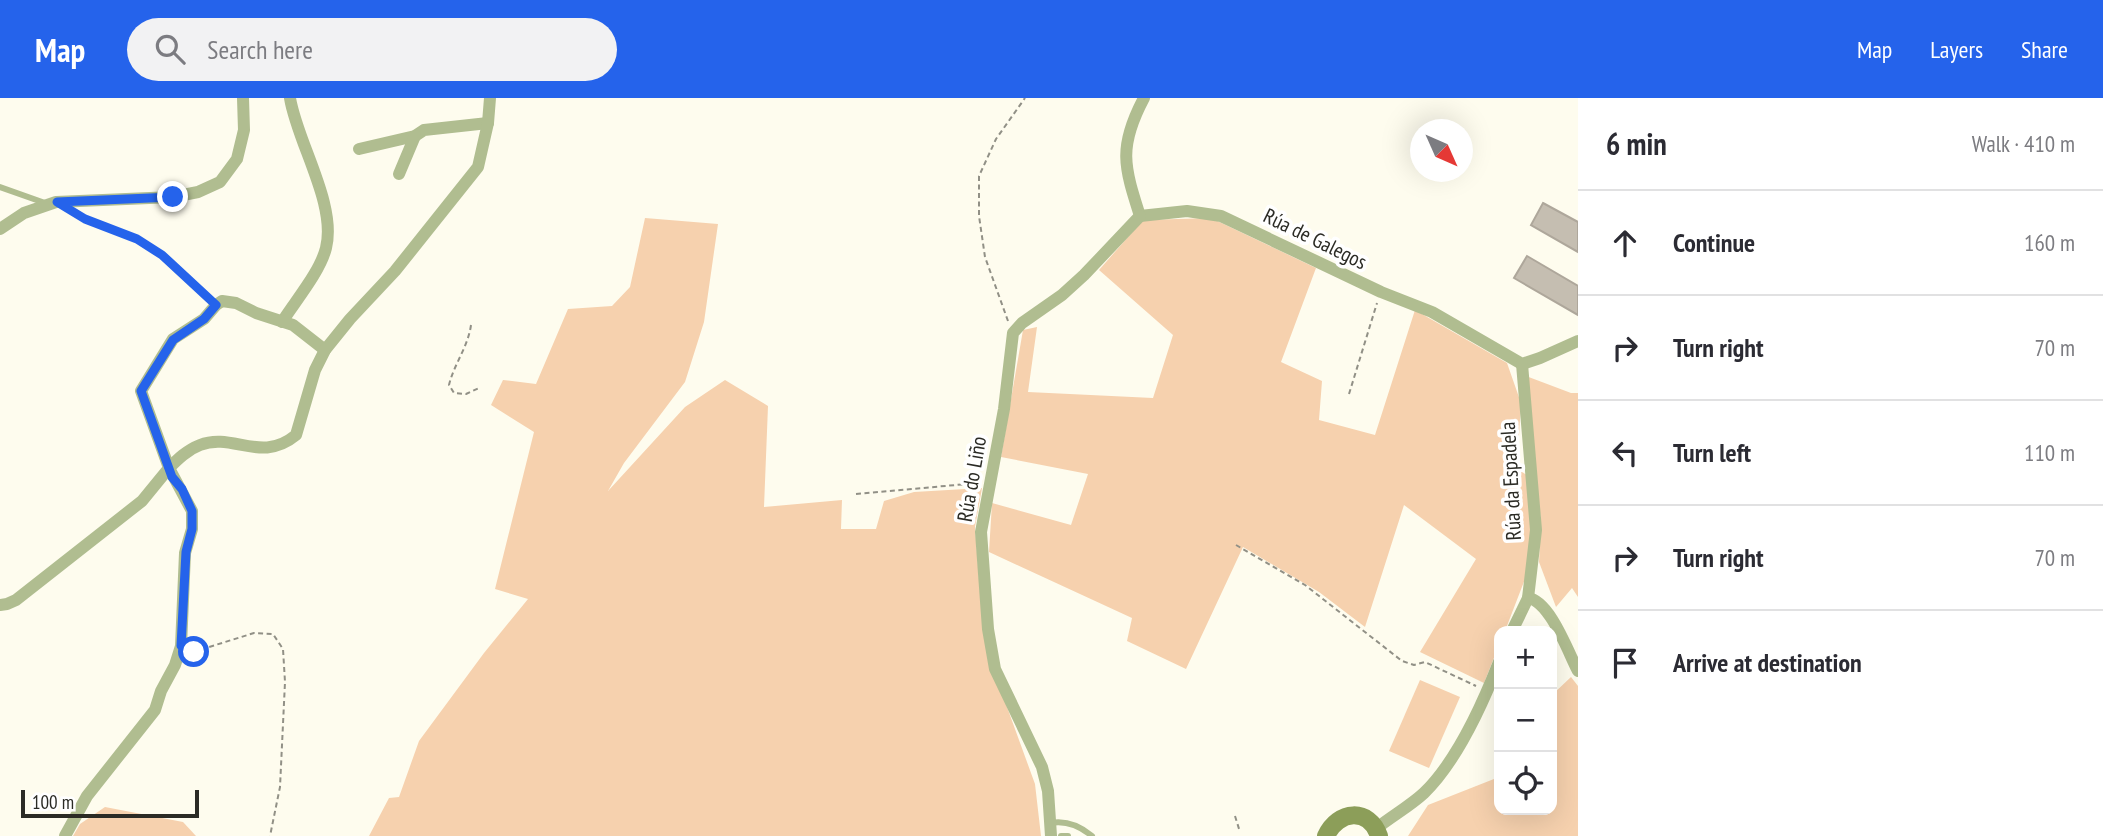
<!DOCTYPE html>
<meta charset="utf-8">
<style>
body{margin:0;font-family:"PT Sans Narrow",sans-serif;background:#f2f2f3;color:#2b2b33}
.controls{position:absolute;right:21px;bottom:21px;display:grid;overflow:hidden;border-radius:14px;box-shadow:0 7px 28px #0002}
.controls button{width:63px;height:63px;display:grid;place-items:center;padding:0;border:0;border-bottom:2px solid #e1e1e2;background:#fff;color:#2b2b33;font:35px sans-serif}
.compass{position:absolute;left:1410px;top:21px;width:63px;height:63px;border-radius:50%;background:#fff;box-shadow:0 7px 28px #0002;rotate:135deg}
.scale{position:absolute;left:21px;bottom:18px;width:178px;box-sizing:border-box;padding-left:7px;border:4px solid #2b2b25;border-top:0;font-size:19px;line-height:24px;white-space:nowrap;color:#2b2b25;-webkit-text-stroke:5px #fff;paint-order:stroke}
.stop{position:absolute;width:21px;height:21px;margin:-16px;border:5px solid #2563eb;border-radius:50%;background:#fff}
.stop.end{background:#2563eb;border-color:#fff;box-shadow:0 2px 7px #0008}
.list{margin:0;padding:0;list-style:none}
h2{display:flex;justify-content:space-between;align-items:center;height:91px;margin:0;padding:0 28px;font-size:30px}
h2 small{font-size:23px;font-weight:400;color:#7c7c81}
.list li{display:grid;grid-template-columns:46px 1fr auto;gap:21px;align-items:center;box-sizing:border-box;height:105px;padding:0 28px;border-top:2px solid #e1e1e2}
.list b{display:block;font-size:26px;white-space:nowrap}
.list em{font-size:23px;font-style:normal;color:#7c7c81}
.icon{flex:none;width:38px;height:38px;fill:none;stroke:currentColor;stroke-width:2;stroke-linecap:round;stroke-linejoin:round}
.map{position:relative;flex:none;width:1578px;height:738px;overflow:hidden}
header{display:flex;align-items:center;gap:42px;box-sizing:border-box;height:98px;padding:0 35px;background:#2563eb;color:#fff}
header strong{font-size:33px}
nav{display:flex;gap:38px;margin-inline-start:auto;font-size:24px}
.search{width:490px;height:63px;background:#f2f2f3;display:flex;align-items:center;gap:18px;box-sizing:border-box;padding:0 24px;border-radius:38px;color:#7c7c81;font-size:26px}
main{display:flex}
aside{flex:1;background:#fff}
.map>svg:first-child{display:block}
.green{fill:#f6d1ae}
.building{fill:#c5beb1;stroke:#aea79b;stroke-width:2}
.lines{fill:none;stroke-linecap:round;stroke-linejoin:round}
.path{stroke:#919086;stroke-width:2;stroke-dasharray:5 3.5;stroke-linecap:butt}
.lane{stroke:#b0bd90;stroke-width:6}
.street{stroke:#b0bd90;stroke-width:12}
.secondary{stroke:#8c9e59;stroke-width:18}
.route{stroke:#2563eb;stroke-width:9}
.labels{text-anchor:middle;stroke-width:7;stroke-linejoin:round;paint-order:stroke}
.street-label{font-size:21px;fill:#2b2b25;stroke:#fff}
</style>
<header>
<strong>Map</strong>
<div class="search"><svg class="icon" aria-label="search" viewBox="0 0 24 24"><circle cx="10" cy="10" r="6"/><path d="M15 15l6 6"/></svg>Search here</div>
<nav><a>Map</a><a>Layers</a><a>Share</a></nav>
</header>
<main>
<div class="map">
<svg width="1578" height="738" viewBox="0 0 1578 738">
<rect width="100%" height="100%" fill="#fefcee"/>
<g class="green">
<polygon points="645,120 718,126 704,224 685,284 624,365 608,393 685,309 725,282 768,308 764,409 842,402 841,431 876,431 884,403 914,394 982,390 975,429 980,494 995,576 1035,686 1041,738 369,738 389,700 399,699 419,643 484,555 528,501 495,491 534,334 491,307 503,282 536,286 568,211 612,208 630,189"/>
<polygon points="1211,120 1316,170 1281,264 1322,283 1319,322 1375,337 1415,212 1507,265 1521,305 1517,371 1527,377 1531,436 1525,481 1505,533 1499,533 1499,547 1484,585 1420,554 1476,461 1404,407 1365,529 1319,494 1243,449 1186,571 1127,543 1132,520 989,454 992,405 1071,427 1088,376 1001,359 1023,232 1037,229 1028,294 1153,300 1173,237 1099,172 1143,122"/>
<polygon points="1526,278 1571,295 1578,295 1578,499 1572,490 1556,509 1539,464 1541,424"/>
<polygon points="1571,579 1578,588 1578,738 1408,738 1428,707 1499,679 1499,712 1552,712 1552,597"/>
<polygon points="1420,582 1460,599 1429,670 1389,653"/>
<polygon points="105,709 183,724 196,738 73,738 80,726"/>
</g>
<g class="building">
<polygon points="1543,105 1578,124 1578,154 1531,127"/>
<polygon points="1527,158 1578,188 1578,217 1514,180"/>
</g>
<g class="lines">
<g class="path">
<polyline points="1008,223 985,159 979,118 979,78 996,41 1025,0"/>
<path d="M471,227C468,249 454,266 449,287L454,295L466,296L479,290"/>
<polyline points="1349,296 1377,205"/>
<polyline points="856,396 978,385"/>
<polyline points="1236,447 1305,487 1402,563 1414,567 1425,564 1476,588"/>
<polyline points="193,554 254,535 273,536 283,551 285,584 280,689 270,738"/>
<polyline points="1235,718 1240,734"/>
</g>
<g class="lane">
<polyline points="0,89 45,105"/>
<polyline points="61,107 85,121 137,141 162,157 216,207"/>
<path d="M1050,725C1066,722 1079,727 1092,738"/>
<polyline points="1061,738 1068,738"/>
</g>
<g class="street">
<polyline points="359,51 415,38 424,32 488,25"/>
<polyline points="399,76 415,38"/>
<polyline points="1140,118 1187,113 1221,118 1381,194 1432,214 1522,266 1540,260 1578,243"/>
<path d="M1140,118C1124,68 1118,49 1144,0"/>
<polyline points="0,131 24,115 56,104 173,99 198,94 220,84 237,61 244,32 243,0"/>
<path d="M282,224C296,202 320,174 326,150C337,106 297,44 290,0"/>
<path d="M1528,500C1550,503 1568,554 1578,573"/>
<polyline points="0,507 7,506 16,502 142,403 169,370 141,293 173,241 204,221 216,207 222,203 236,205 256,215 293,227 325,252"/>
<polyline points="1512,533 1528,500 1536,432 1522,266"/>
<path d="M1377,730C1392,718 1410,708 1424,695C1456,664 1483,605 1499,564"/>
<path d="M65,738L87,698L155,612L161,593L175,567L181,548L185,455L192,431V413L169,370C178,361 187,352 200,347C233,334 261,366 296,337L315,272L325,252L350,221L395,173L478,69L488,25L490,0"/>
<polyline points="1051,738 1048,693 1042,669 995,571 988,531 981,434 1004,311 1013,235 1022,225 1062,197 1084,177 1140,118"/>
</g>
<path class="secondary" d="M1326,738C1338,712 1369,709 1379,738"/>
</g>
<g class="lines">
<polyline class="route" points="173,99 57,104 85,121 137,141 162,157 216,207 204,221 173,242 141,293 172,379 182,391 192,413 192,431 186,454 181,548 194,554"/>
</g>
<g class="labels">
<g class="street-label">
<text transform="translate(1315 141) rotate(26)" y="7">Rúa de Galegos</text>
<text transform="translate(972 381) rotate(-80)" y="7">Rúa do Liño</text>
<text transform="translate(1511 383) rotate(-93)" y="7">Rúa da Espadela</text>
</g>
</g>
</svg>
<div class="controls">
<button>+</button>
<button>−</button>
<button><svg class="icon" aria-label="locate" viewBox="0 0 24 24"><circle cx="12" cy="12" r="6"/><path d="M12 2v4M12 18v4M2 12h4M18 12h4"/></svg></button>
</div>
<svg class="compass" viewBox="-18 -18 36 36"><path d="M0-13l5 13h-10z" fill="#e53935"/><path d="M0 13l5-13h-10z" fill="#7c7c81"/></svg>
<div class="scale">100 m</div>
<div class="stop" style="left:194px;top:554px"></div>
<div class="stop end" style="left:173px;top:99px"></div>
</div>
<aside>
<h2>6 min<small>Walk · 410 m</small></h2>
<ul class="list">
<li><svg class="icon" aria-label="ahead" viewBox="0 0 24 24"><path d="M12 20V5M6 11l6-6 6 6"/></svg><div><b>Continue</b></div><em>160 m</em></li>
<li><svg class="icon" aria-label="right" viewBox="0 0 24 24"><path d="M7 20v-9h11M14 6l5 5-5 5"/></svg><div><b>Turn right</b></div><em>70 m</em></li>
<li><svg class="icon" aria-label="left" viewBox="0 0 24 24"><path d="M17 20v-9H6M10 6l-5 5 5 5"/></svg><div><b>Turn left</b></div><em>110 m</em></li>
<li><svg class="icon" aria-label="right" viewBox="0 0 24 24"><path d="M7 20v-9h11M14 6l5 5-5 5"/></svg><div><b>Turn right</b></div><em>70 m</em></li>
<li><svg class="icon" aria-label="arrive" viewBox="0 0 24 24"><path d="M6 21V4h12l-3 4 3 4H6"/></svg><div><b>Arrive at destination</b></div></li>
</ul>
</aside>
</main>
